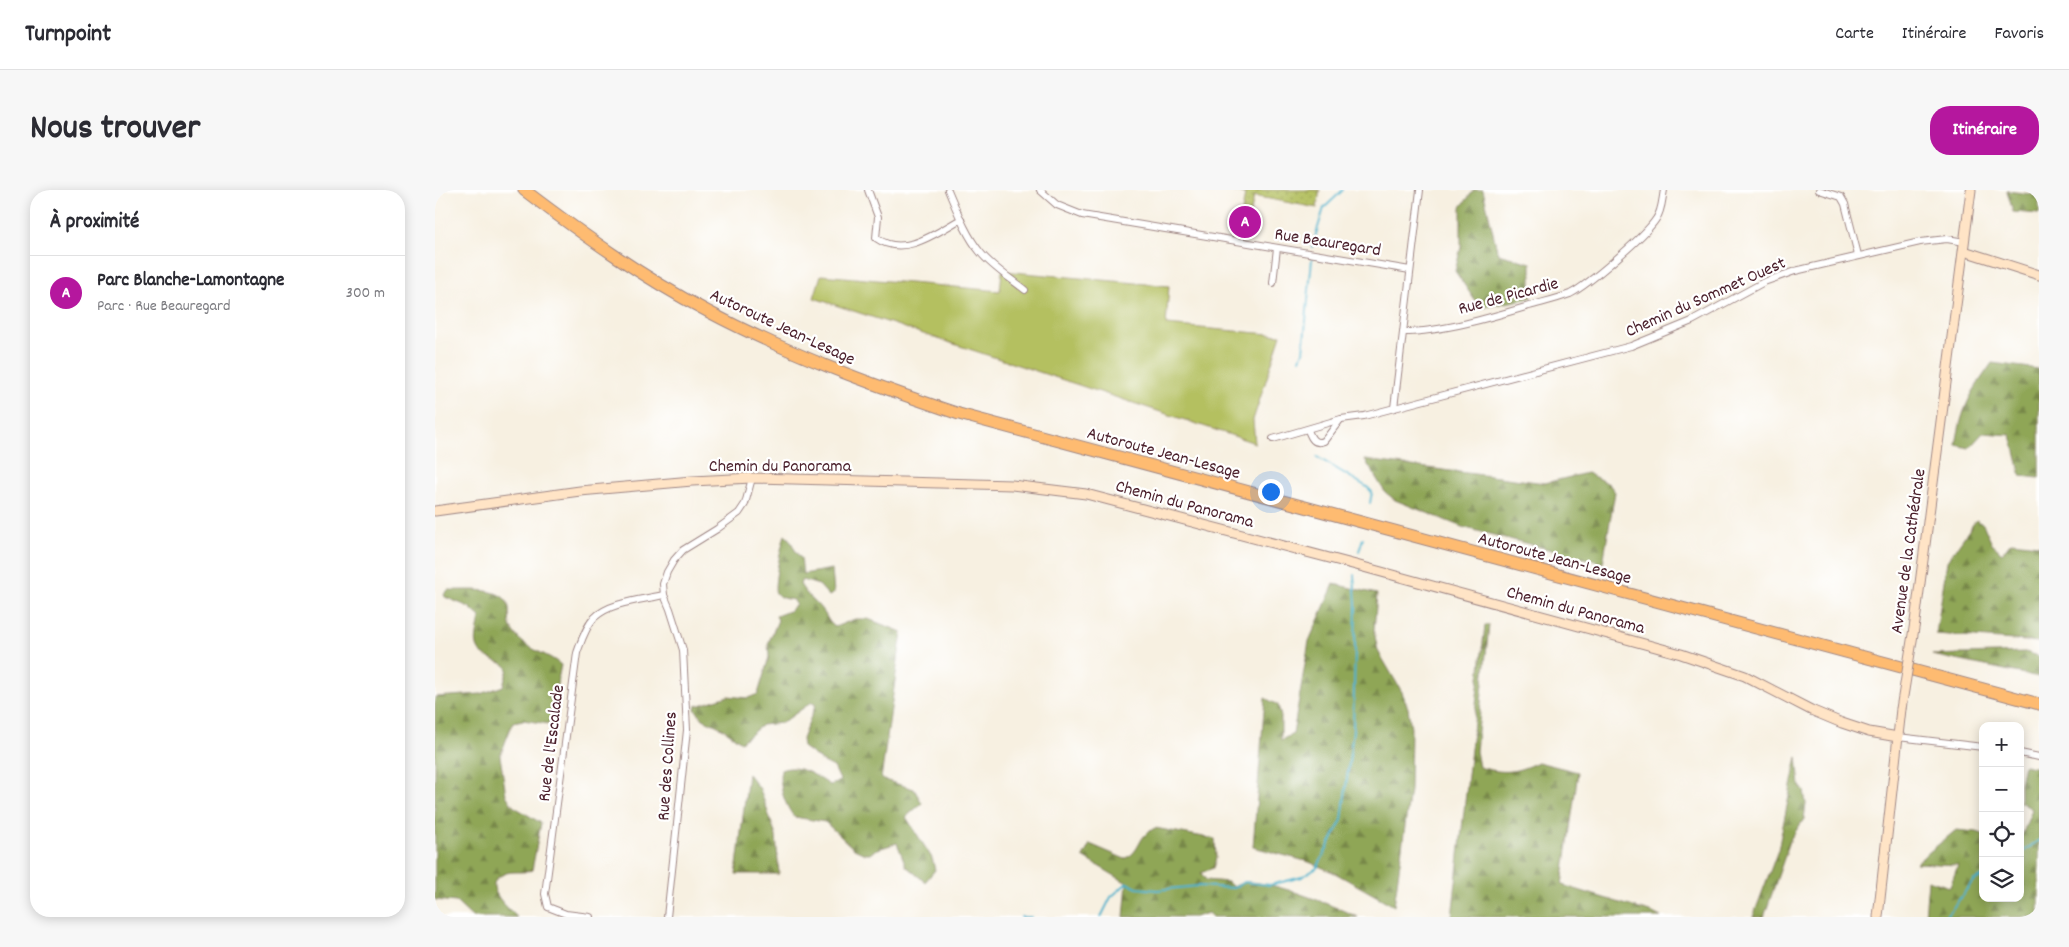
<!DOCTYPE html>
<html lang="fr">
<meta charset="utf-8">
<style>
body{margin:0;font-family:Dekko,sans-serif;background:#f7f7f7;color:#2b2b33}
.controls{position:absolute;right:15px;bottom:15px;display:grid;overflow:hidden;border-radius:10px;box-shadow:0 2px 12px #0003}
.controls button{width:45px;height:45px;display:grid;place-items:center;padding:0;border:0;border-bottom:1px solid #e1e1e2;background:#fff;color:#2b2b33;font:25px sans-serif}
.you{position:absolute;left:835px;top:301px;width:18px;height:18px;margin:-12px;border:4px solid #fff;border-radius:50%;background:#1a73e8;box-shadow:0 0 0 8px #1a73e833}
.badge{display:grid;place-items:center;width:32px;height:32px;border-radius:50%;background:#b5179e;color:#fff;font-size:16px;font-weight:700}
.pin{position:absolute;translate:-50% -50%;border:2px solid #fff;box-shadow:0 1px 5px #0006}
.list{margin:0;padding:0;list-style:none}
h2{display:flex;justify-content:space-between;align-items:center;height:65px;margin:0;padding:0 20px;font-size:21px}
h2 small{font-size:16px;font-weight:400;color:#7c7c81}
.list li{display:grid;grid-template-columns:32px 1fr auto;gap:15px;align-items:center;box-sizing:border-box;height:75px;padding:0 20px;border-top:1px solid #e1e1e2}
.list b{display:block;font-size:19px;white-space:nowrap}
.list p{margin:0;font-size:16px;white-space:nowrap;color:#7c7c81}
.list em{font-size:16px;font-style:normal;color:#7c7c81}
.icon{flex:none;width:28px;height:28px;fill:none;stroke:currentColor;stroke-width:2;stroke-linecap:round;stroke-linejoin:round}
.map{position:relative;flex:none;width:1604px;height:727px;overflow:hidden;border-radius:20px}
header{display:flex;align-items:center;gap:30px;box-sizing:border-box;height:70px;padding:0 25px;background:#fff;border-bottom:1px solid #e1e1e2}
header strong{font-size:24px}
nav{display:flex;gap:28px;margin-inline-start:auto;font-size:18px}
.intro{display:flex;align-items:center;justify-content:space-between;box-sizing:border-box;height:120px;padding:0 30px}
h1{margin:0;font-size:35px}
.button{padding:12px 22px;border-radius:20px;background:#b5179e;color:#fff;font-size:18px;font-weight:700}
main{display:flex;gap:30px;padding:0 30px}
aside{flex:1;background:#fff;border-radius:20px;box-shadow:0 2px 12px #0003}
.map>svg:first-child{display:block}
.green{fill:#b4c061;stroke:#7f7046}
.forest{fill:url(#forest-firs);stroke:#6c6241}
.park{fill:url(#park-dots);stroke:#7f7046}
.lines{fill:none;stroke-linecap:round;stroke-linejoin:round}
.stream{stroke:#4eb3cd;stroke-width:2}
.street-casing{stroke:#a08886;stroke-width:8}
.secondary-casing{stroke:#a08886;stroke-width:11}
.highway-casing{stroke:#a08886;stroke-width:13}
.street{stroke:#fff;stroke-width:6}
.secondary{stroke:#ffe4c6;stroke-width:9}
.highway{stroke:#febb71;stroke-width:11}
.secondary-bridge-casing{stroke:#a08886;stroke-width:11;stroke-linecap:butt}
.secondary-bridge{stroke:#ffe4c6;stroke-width:9}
.labels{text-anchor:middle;stroke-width:4.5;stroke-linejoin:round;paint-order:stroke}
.street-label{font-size:18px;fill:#4a1f2b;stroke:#fff}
</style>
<header>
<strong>Turnpoint</strong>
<nav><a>Carte</a><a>Itinéraire</a><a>Favoris</a></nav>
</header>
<div class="intro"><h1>Nous trouver</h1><a class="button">Itinéraire</a></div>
<main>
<aside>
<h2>À proximité<small></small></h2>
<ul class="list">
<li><span class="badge">A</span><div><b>Parc Blanche-Lamontagne</b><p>Parc · Rue Beauregard</p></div><em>300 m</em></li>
</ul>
</aside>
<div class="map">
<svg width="1604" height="727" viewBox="0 0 1604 727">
<defs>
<pattern id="forest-firs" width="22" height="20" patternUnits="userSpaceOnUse" patternTransform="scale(1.25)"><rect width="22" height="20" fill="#8fa657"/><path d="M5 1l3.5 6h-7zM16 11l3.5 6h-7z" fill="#778748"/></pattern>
<pattern id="park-dots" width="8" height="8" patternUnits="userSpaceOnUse" patternTransform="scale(1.25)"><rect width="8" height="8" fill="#b4c061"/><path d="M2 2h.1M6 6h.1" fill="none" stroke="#949b50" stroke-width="1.8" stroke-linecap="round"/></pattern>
</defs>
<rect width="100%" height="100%" fill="#fff"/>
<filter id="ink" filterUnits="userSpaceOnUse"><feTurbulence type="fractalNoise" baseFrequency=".02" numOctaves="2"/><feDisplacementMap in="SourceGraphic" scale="10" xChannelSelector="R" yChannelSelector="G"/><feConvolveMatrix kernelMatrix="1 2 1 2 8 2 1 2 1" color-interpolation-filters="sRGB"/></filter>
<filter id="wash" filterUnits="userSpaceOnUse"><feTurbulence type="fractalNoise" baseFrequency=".0096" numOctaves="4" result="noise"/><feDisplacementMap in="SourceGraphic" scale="20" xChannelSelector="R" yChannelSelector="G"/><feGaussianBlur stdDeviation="1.12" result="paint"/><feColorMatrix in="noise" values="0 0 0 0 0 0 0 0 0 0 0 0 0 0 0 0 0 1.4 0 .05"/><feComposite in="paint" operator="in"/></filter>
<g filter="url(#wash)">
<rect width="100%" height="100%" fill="#f7f0e1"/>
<polygon class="green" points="567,81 734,96 731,135 846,145 818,230 820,253 379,108 386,85 565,101"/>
<g class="forest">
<polygon points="1039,0 1048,0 1063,64 1096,73 1096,108 1045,118 1020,81 1026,57 1026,17"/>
<polygon points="1572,1 1604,5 1604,24 1578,22"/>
<path d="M1557,173L1604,179V288L1586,286L1576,245L1548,243L1534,258L1521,255C1527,217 1535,204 1557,173Z"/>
<polygon points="930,270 1110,293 1152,283 1174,294 1180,302 1168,373 1027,337 960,310 950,302"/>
<polygon points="1541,330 1548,334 1557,354 1567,363 1576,352 1604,355 1604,452 1501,444 1512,371"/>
<path d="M350,345C358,350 358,361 366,368L368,384L397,379L399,403L394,406L384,395L367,390L365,394C371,405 380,411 387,420C393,427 392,431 400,437L420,429H433L467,442L446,589L479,599L487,613L471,627L497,668L500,680L490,692L471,676L462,653L440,660L435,664H430L419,659L390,632L359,627C349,613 344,598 346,580C364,573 381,586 395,595L402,593L405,590L399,577L387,571L368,557L367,549L381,514L377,512L347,533L327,535L306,552L287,538L268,529L260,519L261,516L293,506L313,508L323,504L334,467L333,454L343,430L341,426L354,421L361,415L359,410C353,409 345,409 341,403C337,398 347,353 350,345Z"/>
<polygon points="899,394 942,404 939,441 943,461 967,502 973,518 976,538 975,600 959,716 900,683 874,672 818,657 830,508 843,515 846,527 846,550 858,544 874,451"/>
<path d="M13,400C31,401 71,395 74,418C75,434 72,435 84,449C96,461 114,464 126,475L114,534L88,530L78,532L65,566L71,605L78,616L106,633L97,680C88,684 77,680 69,684C44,694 72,717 82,727H37L21,712L0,710V507L46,504L68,496L73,479C69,473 65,473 59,470C34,461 42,448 45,427L34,417L10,407L9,404Z"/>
<path d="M1050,435H1054L1041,561L1044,577C1070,584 1079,583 1103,572L1143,582L1127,695L1218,723L1226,727H1017Z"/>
<polygon points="1590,462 1604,466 1604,487 1497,465"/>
<polygon points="1362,567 1365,596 1369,601 1371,614 1369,629 1356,648 1329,727 1318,727 1343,660"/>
<polygon points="1589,575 1604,578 1604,727 1490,727 1493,690 1515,697 1523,675 1481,673 1521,640 1542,642 1548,644 1548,708 1585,708 1585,651 1597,619 1585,612 1585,593"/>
<polygon points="313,584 325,599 341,646 344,684 301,684"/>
<path d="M720,638L780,649L781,668L778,678L766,683L771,690L793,692L798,697C803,695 807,692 812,692C845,693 893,714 923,727H777L773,723L760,727H689L692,693L648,667L655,654L690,669C708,659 701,647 720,638Z"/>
</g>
<polygon class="park" points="792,0 885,0 882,18 819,6 811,46 803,45 810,4"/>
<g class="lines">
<g class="stream">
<polyline points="877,57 889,18 908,0"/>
<polyline points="865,169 868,162 877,69"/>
<polyline points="882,267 932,297 937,302 935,313"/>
<polyline points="924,361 928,348"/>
<polyline points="1585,664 1604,650"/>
<polyline points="586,727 596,727"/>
<polyline points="666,727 676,707 692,693 702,698 722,700 763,696 798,698 810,692 835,695 867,687 882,678 907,630 918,540 921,414 919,385"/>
<polyline points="1511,727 1538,691 1548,686"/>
</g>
</g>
</g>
<g filter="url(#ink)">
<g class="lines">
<g class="street-casing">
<g id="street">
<path d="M433,0L443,27L441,48C469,68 501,43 526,29"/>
<path d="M513,0C522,21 531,45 545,62C557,77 575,88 590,100"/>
<polyline points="605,0 622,15 647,25 975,80"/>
<polyline points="1384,0 1406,7 1410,14 1423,65"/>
<polyline points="838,93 842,58"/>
<path d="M968,142C1007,142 1057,127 1094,116C1108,112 1122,109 1135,104C1153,95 1210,46 1221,29C1227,21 1227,10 1229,0"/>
<polyline points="959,218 985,0"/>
<path d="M873,240C876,248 879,255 889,251L905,230"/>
<polyline points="838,249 906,229 929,226 1196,156 1257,131 1329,92 1360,81 1485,52 1512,49 1530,52"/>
<polyline points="1463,547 1548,557"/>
<polyline points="1585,563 1604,567"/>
<path d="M155,727L131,724L113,717L110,704L142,463C146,452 150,438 159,428C175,412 207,410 229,405"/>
<polyline points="232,727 252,540 248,460 235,419 229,405 228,394 232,382 239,370 248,360 282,339 304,323 310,314 317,288"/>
</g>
</g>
<g class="secondary-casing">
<g id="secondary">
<polyline points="1529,61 1604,85"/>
<polyline points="0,321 145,301 257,291 317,288 577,295 651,304 921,375 1246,464 1310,486 1376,520 1407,533 1434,542 1463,547"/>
<polyline points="1480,432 1536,0"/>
<polyline points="1443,727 1466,519"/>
</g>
</g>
<g class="highway-casing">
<path id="highway" d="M89,0C147,44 207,87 272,121C353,164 438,195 524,224L1604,514"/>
</g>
<use href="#street" class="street"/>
<use href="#secondary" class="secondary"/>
<use href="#highway" class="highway"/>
<g class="secondary-bridge-casing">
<polyline id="secondary-bridge" points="1466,519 1480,432"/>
</g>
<use href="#secondary-bridge" class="secondary-bridge"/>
</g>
</g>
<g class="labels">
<g class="street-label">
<text transform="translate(893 51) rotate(9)" y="6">Rue Beauregard</text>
<text transform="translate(1073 105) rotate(-15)" y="6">Rue de Picardie</text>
<text transform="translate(1270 106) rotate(-24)" y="6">Chemin du Sommet Ouest</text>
<text transform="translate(348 136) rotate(25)" y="6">Autoroute Jean-Lesage</text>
<text transform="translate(729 262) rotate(15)" y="6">Autoroute Jean-Lesage</text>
<text x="345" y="281">Chemin du Panorama</text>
<text transform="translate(750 313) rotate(15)" y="6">Chemin du Panorama</text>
<text transform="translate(1472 361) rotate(-82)" y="6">Avenue de la Cathédrale</text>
<text transform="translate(1120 367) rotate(15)" y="6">Autoroute Jean-Lesage</text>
<text transform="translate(1141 419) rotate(15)" y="6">Chemin du Panorama</text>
<text transform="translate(115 553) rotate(-83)" y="6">Rue de l'Escalade</text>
<text transform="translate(231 576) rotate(-86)" y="6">Rue des Collines</text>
</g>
</g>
</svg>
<div class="controls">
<button>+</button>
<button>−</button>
<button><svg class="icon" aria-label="locate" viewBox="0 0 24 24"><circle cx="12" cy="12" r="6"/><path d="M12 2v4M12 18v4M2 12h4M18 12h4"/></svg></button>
<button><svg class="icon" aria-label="layers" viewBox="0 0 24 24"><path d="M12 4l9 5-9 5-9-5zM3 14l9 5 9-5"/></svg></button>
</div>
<div class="you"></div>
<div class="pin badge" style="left:810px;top:32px">A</div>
</div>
</main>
